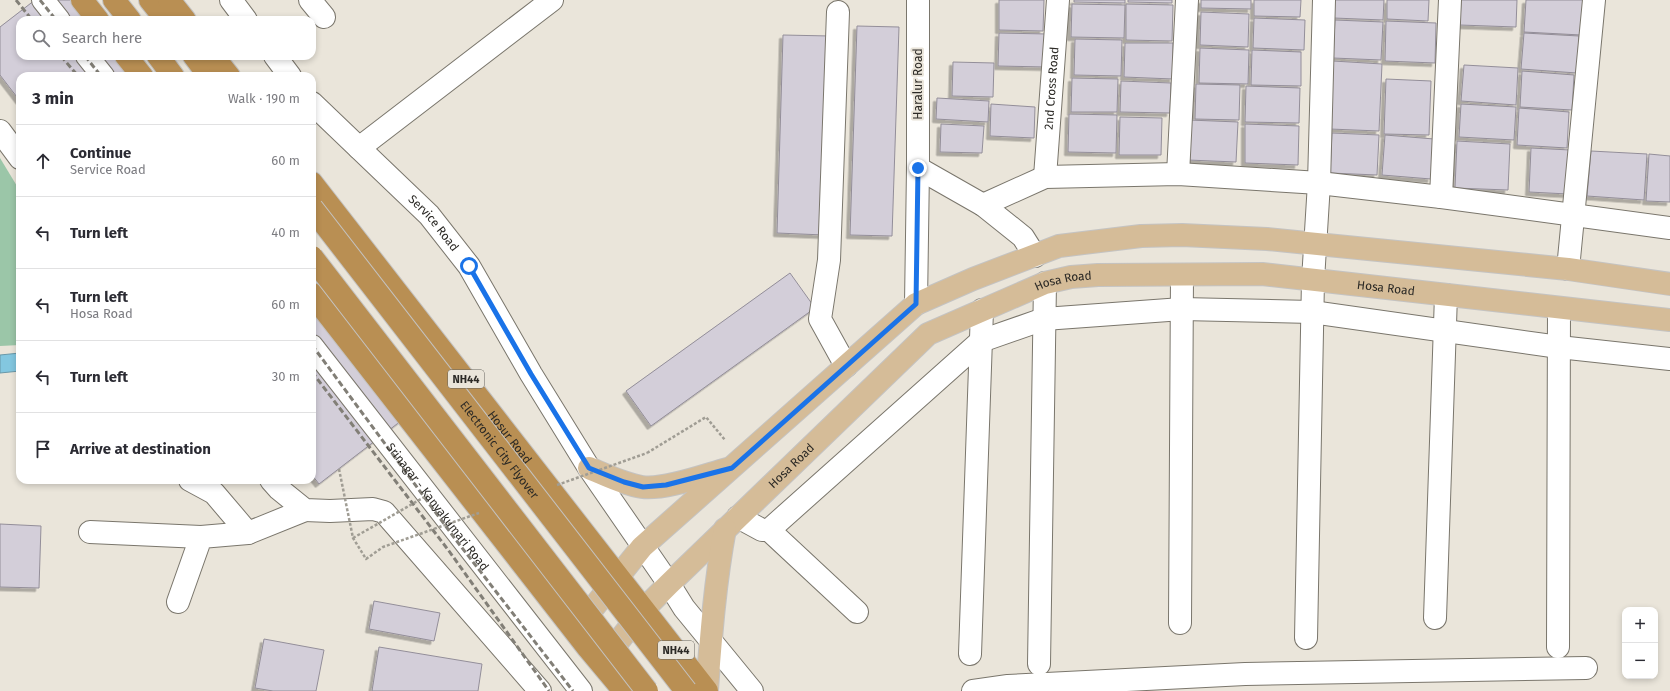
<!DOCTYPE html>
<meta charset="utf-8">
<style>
body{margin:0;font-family:"Fira Sans",sans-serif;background:#f2f2f3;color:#2b2b33}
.controls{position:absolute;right:12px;bottom:12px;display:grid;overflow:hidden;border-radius:8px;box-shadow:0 2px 6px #0003}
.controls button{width:36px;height:36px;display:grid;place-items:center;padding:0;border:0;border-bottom:1px solid #e1e1e2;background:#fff;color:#2b2b33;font:20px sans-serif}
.stop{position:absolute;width:12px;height:12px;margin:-9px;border:3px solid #1a73e8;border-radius:50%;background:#fff}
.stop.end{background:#1a73e8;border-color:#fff;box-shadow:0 1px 4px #0008}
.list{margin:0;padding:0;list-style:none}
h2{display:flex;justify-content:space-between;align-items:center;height:52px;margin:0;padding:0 16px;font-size:17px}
h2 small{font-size:13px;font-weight:400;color:#7c7c81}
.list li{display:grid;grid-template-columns:26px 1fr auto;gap:12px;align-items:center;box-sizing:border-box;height:72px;padding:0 16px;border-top:1px solid #e1e1e2}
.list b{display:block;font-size:15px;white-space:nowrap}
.list p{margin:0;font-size:13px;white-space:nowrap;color:#7c7c81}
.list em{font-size:13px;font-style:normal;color:#7c7c81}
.icon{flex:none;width:22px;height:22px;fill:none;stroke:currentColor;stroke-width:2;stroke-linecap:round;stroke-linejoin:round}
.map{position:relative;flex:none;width:1670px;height:691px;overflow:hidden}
.search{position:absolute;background:#fff;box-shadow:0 2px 6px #0003;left:16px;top:16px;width:300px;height:44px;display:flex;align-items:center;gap:10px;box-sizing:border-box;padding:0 14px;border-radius:12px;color:#7c7c81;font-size:15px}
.panel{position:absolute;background:#fff;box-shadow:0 2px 6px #0003;left:16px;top:72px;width:300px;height:412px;border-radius:12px}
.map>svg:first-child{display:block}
.green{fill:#9bc6a8}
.water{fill:#83c7e0;stroke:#6998a8}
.building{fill:#d3ced9;stroke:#938e99;filter:url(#shadow)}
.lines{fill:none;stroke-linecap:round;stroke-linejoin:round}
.minor-casing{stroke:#7a766c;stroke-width:24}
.major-casing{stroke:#c4c3c2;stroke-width:24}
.highway-casing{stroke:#c4c3c2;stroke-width:24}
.path{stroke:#a09d94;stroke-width:2.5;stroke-dasharray:3 2;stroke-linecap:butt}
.minor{stroke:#fff;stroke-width:22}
.major{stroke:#d5bc98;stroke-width:22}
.highway{stroke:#b98f53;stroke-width:22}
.rail{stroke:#827f77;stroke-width:3;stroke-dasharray:6 3;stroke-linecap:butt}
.highway-bridge-casing{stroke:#c4c3c2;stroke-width:24;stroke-linecap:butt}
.path-bridge{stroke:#a09d94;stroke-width:2.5;stroke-dasharray:3 2;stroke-linecap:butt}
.highway-bridge{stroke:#b98f53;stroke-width:22}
.route{stroke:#1a73e8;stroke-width:5}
.labels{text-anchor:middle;stroke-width:4;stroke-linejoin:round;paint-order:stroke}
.shield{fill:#eae5da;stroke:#65625c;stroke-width:1}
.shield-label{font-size:11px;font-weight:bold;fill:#2c2a26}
.street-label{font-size:12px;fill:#2c2a26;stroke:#eae5da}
</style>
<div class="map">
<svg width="1670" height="691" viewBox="0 0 1670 691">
<defs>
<filter id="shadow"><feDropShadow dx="-3.5" dy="3.5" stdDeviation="0" flood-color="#0004"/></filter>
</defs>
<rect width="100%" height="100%" fill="#eae5da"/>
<polygon class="green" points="0,158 20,191 20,345 0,346"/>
<polygon class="water" points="20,353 20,371 0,373 0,355"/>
<g class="building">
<polygon points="35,0 80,0 96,20 20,20 20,56 124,56 139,76 20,76 20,101 0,75 0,27"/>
<polygon points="999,0 1044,0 1043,31 999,30"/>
<polygon points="1074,0 1125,0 1125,3 1074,2"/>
<polygon points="1128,0 1172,0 1172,3 1128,2"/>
<polygon points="1201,0 1251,0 1251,9 1201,8"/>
<polygon points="1254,0 1301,0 1300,17 1254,16"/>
<polygon points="1335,0 1384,0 1383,20 1334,18"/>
<polygon points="1387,0 1429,0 1428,21 1387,19"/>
<polygon points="1461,0 1517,0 1516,27 1460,25"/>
<polygon points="1526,0 1584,0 1581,35 1524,32"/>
<polygon points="1072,4 1125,5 1124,38 1071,37"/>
<polygon points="1126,4 1173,5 1172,41 1126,40"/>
<polygon points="1201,12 1249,14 1248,47 1200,45"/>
<polygon points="1254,18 1305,20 1304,50 1253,48"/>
<polygon points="1335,20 1383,22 1381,60 1333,58"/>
<polygon points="1386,21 1436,23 1435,63 1385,61"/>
<polygon points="857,26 899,27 892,236 850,235"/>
<polygon points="999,33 1047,34 1046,67 998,66"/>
<polygon points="1524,33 1579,36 1577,73 1521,69"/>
<polygon points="783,35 830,36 824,235 777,233"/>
<polygon points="1075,39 1122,40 1121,76 1074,75"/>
<polygon points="1125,43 1173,43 1173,79 1124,77"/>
<polygon points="1200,48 1249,50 1248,84 1199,83"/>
<polygon points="1252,50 1301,52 1301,86 1251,85"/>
<polygon points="1333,61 1382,64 1379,131 1330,129"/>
<polygon points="953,62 994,63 993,97 952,96"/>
<polygon points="1464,65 1518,68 1516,105 1461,101"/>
<polygon points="1522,71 1574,75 1572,110 1520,107"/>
<polygon points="1072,78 1118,79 1117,112 1071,112"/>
<polygon points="1386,79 1431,81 1429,135 1384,134"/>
<polygon points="1121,81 1171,83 1170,113 1120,112"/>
<polygon points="1196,84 1240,85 1239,120 1195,119"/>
<polygon points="1246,86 1300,88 1299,123 1245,122"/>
<polygon points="937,98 989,101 988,122 936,119"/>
<polygon points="991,104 1035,107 1034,138 990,136"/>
<polygon points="1461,104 1516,107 1514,140 1459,137"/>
<polygon points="1519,108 1569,112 1567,148 1517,145"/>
<polygon points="1069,114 1117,115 1116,153 1068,152"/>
<polygon points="1120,117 1162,118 1161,155 1119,155"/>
<polygon points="1189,120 1238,122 1236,162 1188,160"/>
<polygon points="941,124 984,126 982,153 940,152"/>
<polygon points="1245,124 1299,126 1298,165 1245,163"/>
<polygon points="1332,133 1379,135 1377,175 1330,173"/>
<polygon points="1385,135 1434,139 1431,179 1382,175"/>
<polygon points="1457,141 1510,144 1508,190 1455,188"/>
<polygon points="1531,148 1570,150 1568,194 1529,192"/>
<polygon points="1591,151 1647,154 1644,200 1587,196"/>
<polygon points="1649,154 1670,156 1670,202 1646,201"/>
<polygon points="790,273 815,308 651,426 626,391"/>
<polygon points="312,297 406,417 319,484 312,475"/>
<polygon points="0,524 41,526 39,588 0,587"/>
<polygon points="374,601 440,613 434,641 369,629"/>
<polygon points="264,639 324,650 316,691 273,691 255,688"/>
<polygon points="379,647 482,664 478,691 372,691"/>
</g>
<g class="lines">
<g class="minor-casing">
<g id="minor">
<polyline points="43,0 59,20"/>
<polyline points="231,0 246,20"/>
<polyline points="310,0 324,17"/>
<polyline points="838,12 829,260 820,319 846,366"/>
<polyline points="87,56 103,76"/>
<polyline points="275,56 290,76"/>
<path id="s1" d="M312,103L429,215L469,266L531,374L589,468L669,584L684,608L752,691"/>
<polyline points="0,131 20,158"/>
<polyline points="359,148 552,0"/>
<polyline points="918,168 983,205 1023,237 1035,256"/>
<polyline points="1178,174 1187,0"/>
<path id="s2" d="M1045,177L1058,0"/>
<polyline points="1441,197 1450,0"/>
<polyline points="983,205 1045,177 1178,174 1319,183 1441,197 1670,228"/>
<polyline points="1568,269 1594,0"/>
<polyline points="916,304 918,168 918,0"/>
<path id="s3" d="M312,346L581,691"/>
<polyline points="190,480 214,493 248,533"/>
<polyline points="271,480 279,489 305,510 330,511 373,509 384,512 540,691"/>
<polyline points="738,517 762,530 769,530 981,341 1044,319 1182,309 1312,312 1559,347 1670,359"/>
<polyline points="769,530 857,612"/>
<polyline points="90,532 201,537"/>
<polyline points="178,602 201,537 248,533 305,510"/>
<polyline points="1435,618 1446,295"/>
<polyline points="1180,623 1182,275"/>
<polyline points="1306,638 1313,280 1319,183 1324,0"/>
<polyline points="1558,647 1559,308"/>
<polyline points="970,654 982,310"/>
<polyline points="1039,664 1045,283"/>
<polyline points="973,691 1008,686 1245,674 1586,668"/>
</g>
</g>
<g class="major-casing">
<g id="major">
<path d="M589,468C606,475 623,484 642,487C664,490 705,475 727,469"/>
<polyline points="577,628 642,547 916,304 973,279 1059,246 1141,236 1182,235 1267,239 1568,269 1670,284"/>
<path id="s4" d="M602,662L644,609L669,584L928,334L1045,283L1071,277L1098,275L1262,274L1670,320"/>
<path d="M707,690C711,636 715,582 725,529"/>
</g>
</g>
<g class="highway-casing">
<g id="highway">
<polyline points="82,0 98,20"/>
<polyline points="114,0 130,20"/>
<polyline points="150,0 166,20"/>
<polyline points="169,0 185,20"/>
<polyline points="126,56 142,76"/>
<polyline points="158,56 173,76"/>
<polyline points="194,56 209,76"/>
<polyline points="213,56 229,76"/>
<path id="s5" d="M312,183L707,691"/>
<polyline points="312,294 588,648 624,691"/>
</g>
</g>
<polyline class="path" points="647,453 706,417 725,440"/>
<use href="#minor" class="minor"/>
<use href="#major" class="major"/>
<use href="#highway" class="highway"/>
<g class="rail">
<polyline points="16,0 32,20"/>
<polyline points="40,0 56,20"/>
<polyline points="61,56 78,76"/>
<polyline points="85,56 101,76"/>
<polyline points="312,345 456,540 573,691"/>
<polyline points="312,372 449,551 549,691"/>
</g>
<g class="highway-bridge-casing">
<g id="highway-bridge">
<path id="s6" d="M312,208L686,691"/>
<polyline points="312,257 647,691"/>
</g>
</g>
<g class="path-bridge">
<polyline points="339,469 353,538 366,559 383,547 479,513"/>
<polyline points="557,485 647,453"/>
<polyline points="353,538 428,495"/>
</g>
<use href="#highway-bridge" class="highway-bridge"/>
</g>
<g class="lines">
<polyline class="route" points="469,266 531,374 589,468 624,482 643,487 666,485 732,468 916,304 918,168"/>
</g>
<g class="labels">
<g class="shield">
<rect x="448" y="370" width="36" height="18" rx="3"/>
<rect x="658" y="641" width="36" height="18" rx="3"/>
</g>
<g class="shield-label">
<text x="466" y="383">NH44</text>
<text x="676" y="654">NH44</text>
</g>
<g class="street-label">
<text transform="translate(918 84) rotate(-90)" y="4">Haralur Road</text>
<text dy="4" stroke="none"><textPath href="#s2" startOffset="89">2nd Cross Road</textPath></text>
<text dy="4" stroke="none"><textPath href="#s1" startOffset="171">Service Road</textPath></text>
<text dy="4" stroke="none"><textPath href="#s4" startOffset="609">Hosa Road</textPath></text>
<text dy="4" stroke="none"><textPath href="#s4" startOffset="933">Hosa Road</textPath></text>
<text dy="4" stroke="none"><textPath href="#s5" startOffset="322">Hosur Road</textPath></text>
<text dy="4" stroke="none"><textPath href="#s6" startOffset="306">Electronic City Flyover</textPath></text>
<text dy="4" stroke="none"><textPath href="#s4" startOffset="273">Hosa Road</textPath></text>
<text dy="4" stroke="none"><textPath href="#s3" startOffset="204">Srinagar - Kanyakumari Road</textPath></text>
</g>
</g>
</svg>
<div class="controls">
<button>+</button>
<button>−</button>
</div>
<div class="stop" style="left:469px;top:266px"></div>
<div class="stop end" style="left:918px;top:168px"></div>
<div class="search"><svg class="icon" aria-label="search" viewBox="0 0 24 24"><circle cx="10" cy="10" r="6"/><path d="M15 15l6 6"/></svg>Search here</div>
<section class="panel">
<h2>3 min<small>Walk · 190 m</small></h2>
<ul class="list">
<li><svg class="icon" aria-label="ahead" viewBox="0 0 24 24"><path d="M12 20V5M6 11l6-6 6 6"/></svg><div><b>Continue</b><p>Service Road</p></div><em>60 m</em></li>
<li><svg class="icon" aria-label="left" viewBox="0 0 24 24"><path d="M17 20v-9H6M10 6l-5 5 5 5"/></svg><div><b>Turn left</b></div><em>40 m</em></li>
<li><svg class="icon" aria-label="left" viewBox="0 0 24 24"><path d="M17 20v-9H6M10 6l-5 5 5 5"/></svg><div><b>Turn left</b><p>Hosa Road</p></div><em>60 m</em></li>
<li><svg class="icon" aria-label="left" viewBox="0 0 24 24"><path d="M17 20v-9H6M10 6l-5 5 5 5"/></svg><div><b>Turn left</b></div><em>30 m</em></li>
<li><svg class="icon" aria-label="arrive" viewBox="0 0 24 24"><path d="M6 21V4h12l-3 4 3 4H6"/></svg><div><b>Arrive at destination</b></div></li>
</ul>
</section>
</div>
